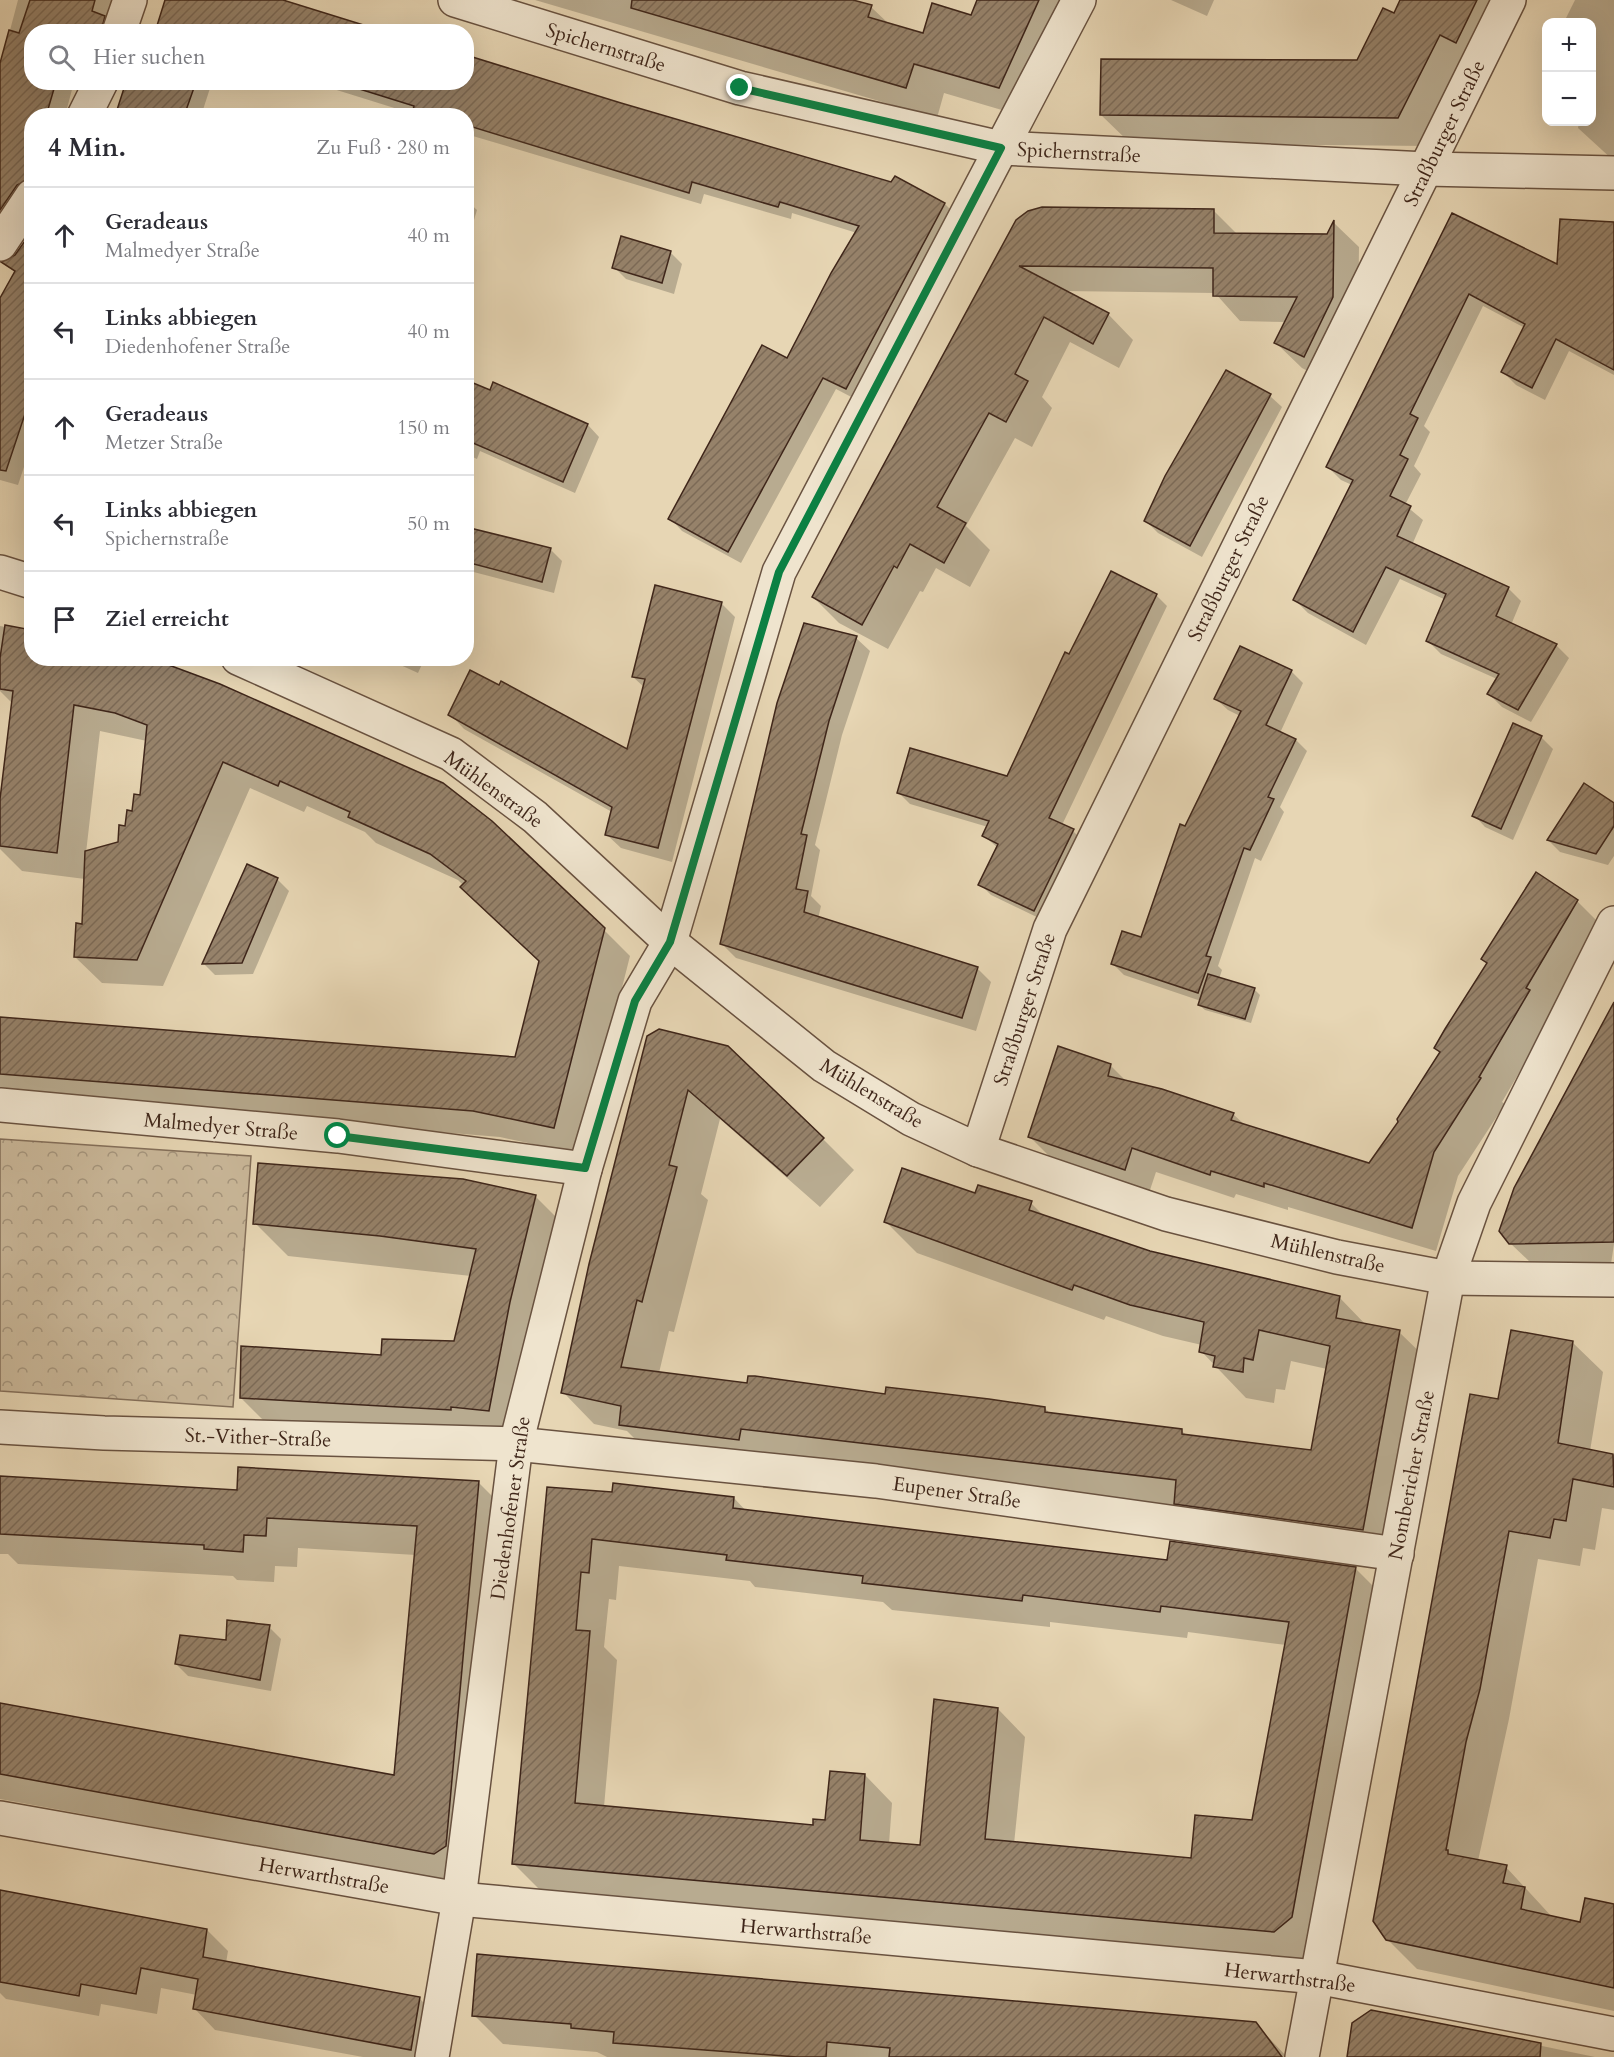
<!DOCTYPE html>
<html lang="de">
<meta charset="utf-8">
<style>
body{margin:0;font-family:Cardo,serif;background:#f7f7f7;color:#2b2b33}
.controls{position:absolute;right:18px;top:18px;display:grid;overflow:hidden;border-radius:12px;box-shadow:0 6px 24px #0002}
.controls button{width:54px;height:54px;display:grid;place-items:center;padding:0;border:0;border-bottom:2px solid #e1e1e2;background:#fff;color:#2b2b33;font:30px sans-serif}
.stop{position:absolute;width:18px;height:18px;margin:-14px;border:4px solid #0b8043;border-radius:50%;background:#fff}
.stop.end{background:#0b8043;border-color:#fff;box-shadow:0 2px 6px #0008}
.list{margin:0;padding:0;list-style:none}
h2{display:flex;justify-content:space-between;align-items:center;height:78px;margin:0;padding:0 24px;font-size:26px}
h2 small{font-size:20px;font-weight:400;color:#7c7c81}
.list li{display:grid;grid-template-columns:39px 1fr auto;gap:18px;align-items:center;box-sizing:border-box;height:96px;padding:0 24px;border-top:2px solid #e1e1e2}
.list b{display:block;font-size:22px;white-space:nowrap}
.list p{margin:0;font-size:20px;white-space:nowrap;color:#7c7c81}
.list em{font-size:20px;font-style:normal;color:#7c7c81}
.icon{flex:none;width:33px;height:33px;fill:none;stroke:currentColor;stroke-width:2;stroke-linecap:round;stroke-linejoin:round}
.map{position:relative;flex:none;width:1614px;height:2057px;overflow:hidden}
.search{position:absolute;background:#fff;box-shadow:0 6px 24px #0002;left:24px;top:24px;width:450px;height:66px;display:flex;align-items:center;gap:15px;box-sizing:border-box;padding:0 21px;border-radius:24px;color:#7c7c81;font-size:22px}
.panel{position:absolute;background:#fff;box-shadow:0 6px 24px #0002;left:24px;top:108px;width:450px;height:558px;border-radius:24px}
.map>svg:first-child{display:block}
.park{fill:url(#park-crowns);stroke:#846f5a;stroke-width:1.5}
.shadow{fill:#0003;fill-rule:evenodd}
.building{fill:url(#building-hatch);stroke:#3f261a;stroke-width:1.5;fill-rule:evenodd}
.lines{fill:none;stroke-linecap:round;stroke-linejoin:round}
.minor-casing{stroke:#695240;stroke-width:36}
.minor{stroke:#efe4ce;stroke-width:33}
.route{stroke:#0b8043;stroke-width:8}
.labels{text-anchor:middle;stroke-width:5;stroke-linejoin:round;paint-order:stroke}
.street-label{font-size:20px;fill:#3f261a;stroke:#efe4ce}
</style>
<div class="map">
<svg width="1614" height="2057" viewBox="0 0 1614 2057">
<defs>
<pattern id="park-crowns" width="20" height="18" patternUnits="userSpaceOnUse" patternTransform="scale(1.5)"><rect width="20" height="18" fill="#cab89a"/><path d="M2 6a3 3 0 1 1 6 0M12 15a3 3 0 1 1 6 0" fill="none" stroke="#a5957d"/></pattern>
<pattern id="building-hatch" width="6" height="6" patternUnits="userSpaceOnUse" patternTransform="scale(1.5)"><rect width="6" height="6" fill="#96826a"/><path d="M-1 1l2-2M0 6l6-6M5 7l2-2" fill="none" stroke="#7c6a56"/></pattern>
</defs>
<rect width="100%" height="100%" fill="#e7d6b4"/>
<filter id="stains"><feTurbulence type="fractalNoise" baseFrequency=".00333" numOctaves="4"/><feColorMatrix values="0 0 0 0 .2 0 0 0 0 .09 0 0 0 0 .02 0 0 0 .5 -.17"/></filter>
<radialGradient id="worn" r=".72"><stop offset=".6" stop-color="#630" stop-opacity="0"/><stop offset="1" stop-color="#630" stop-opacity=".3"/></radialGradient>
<polygon class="park" points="0,1139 251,1156 233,1407 0,1391"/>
<g class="shadow">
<polygon points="18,0 114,0 119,32 32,32 32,82 74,82 65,116 32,116 32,180 0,251 0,68"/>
<polygon points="535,0 847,0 871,7 889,24 924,34 972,16 979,0 1082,0 1029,118 944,93 937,118"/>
<polygon points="1171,0 1214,0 1207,16"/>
<polygon points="1402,0 1519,0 1427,146 1130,143 1101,115 1358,61 1394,15"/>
<polygon points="1575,0 1614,0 1614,161 1578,128 1579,122 1592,122 1592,22 1564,22"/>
<polygon points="142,82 212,82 201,116 120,116"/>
<polygon points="311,82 466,82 945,204 957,216 859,401 836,389 741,563 682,531 670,518 788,360 857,233 792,213 791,219 704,194 701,204 466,134 466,116 420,116"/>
<polygon points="466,200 477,210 468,240 466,239"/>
<polygon points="1214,211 1237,234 1328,235 1334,223 1359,247 1358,323 1329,382 1302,368 1276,343 1286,322 1240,321 1215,293 1063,291 1108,314 1133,340 1119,368 1070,342 1042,397 1052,408 1032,447 1015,438 966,526 990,550 970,587 936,568 923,592 920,591 888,649 839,623 813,597 991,268"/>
<polygon points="1452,215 1559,266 1614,223 1614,375 1569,351 1545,400 1516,385 1503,372 1525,328 1483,306 1424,426 1430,432 1414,466 1421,474 1405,505 1423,520 1412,545 1508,588 1521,601 1511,625 1556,645 1569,658 1531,722 1502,707 1489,694 1497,679 1441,654 1428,641 1446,600 1400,579 1366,645 1308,613 1295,600 1352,485 1341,480 1328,467"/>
<polygon points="670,252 682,264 674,294 626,279 614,267"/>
<polygon points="32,253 32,443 18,485 0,480 0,304"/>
<polygon points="466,381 588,425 599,437 575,493 480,451 477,459 466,454"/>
<polygon points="1270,396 1282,407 1202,557 1158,533 1146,521"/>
<polygon points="466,532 550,549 562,561 554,593 466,570"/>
<polygon points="1156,595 1167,606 1062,825 1073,831 1084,842 1045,921 991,895 980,884 998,848 984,836 988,827 910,804 899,793 1008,778 1070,656"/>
<polygon points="721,603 735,617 672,862 621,848 606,834 612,812 464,729 450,714 500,687 628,751 645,688 633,677"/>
<path d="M0,626L32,632V658L603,929L630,956L580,1154L500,1137L0,1096V1017L516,1058L540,962L458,880L376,843L365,832L307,806L304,812L250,788L163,986L102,983L75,957L83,925L85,879L22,871L0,849V812L13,704L0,691ZM100,731L147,741L141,797L119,843L86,853Z"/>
<polygon points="856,638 870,651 842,735 815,845 820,850 811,896 821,906 818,919 977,968 991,982 976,1031 736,958 722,944"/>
<polygon points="385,658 425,658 418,673"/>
<polygon points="1291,671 1303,683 1280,733 1296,740 1307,751 1280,807 1284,812 1261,861 1255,858 1218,966 1222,970 1219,979 1254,989 1260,995 1251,1023 1205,1010 1199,1005 1201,1001 1124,975 1112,963 1142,939 1185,828 1240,716 1228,710 1216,699"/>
<polygon points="1541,737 1553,749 1513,840 1485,827 1474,815"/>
<polygon points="1614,804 1614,856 1608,865 1560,852 1548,840"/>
<polygon points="277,879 289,891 253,974 215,975 203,963"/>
<polygon points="1577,901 1601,925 1550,1012 1553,1015 1502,1102 1505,1104 1458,1176 1436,1251 1288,1207 1288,1210 1236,1194 1234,1198 1156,1172 1149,1193 1054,1161 1030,1137 1110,1065 1127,1082 1233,1114 1246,1126 1369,1165"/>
<polygon points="1614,1006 1614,1244 1611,1264 1532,1264 1510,1243"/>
<polygon points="649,1037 823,1139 854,1170 820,1207 720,1119 701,1194 708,1200 674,1332 669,1331 659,1373 748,1384 1045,1408 1051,1415 1181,1430 1187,1436 1312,1452 1327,1369 1291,1361 1285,1390 1276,1389 1274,1403 1246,1398 1201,1351 1202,1345 1163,1336 1106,1316 1104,1320 917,1253 886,1222 976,1194 1031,1203 1046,1218 1149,1253 1339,1297 1367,1326 1399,1332 1431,1363 1394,1561 652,1456 627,1431 594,1424 563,1392"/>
<polygon points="535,1196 568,1229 522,1443 274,1431 241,1398 382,1357 455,1343 471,1276 288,1256 255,1223"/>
<polygon points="1512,1331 1573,1343 1603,1372 1590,1451 1614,1455 1614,1510 1602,1508 1595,1550 1583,1548 1580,1566 1538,1559 1509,1719 1478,1861 1506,1867 1553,1918 1581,1924 1614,1906 1614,2011 1417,1969 1387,1939"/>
<polygon points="0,1478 238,1491 478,1482 510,1514 466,1884 0,1799 0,1704 395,1777 416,1555 298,1548 297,1567 275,1566 274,1582 237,1580 233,1576 18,1564 8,1554 0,1554"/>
<path d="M548,1488L613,1494L734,1498L747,1512L1168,1562L1356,1569L1383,1596L1319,1945L1302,1959L541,1891L514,1864ZM619,1566L750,1581L755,1587L883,1602L892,1610L1050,1627V1622L1187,1638L1188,1632L1286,1645L1253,1822L1192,1860L1014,1844L1025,1737L998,1709L922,1847L889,1844L892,1803L865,1775L826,1822L814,1826L604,1807L617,1660L604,1647L609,1599L616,1600Z"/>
<polygon points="269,1627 281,1639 271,1691 188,1676 176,1664"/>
<polygon points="0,1892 207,1930 228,1951 226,1963 420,1999 441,2020 433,2057 363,2057 215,2030 195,2009 197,1995 161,1988 157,2014 101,2004 99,2016 6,1999 0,1993"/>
<polygon points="1372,2011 1595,2057 1348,2057"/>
<polygon points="474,2015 1255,2023 1287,2057 607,2057 597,2052 503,2044"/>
</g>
<g class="building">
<polygon points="30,0 95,0 92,11 105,16 101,32 32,32 32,82 56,82 46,116 32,116 32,178 17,185 0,210 0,63 9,30 19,33"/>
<polygon points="165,0 283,0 386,32 155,32"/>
<polygon points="632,0 853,0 872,5 868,17 923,33 932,3 971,15 977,0 1039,0 999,88 914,64 906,88 631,8"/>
<polygon points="1400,0 1477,0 1456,43 1440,35 1398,118 1100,115 1101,59 1357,60 1383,8 1394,13"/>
<polygon points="466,55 621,103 891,182 895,176 945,203 846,389 823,378 728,552 668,519 762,345 787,358 831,273 859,226 780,202 778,207 692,182 689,193 466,125 466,116 433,116 413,110 414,106 337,82 466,82"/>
<polygon points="126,82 196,82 184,116 115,116"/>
<polygon points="1042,207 1214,209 1214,233 1327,234 1334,220 1333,297 1304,357 1274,343 1297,297 1213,296 1213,268 1019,266 1109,313 1093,344 1044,317 1015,374 1028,381 1006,422 989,413 937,507 966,523 944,563 910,544 897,568 894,566 862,625 812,597 1016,220 1028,211"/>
<polygon points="1452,213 1557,264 1560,219 1614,222 1614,370 1556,339 1532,388 1501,372 1525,324 1469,294 1410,414 1418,418 1400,455 1408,459 1390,496 1411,506 1397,536 1509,587 1496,616 1557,644 1518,710 1487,694 1499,674 1426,641 1446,594 1386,567 1353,632 1293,600 1353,480 1326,467"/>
<polygon points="32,231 32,393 6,471 0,470 0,298 15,271 1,262 15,255"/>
<polygon points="621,236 671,251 662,283 612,268"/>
<polygon points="1226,370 1271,394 1190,546 1144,521 1165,476"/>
<polygon points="466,380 490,390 493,382 588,424 563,482 466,440"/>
<polygon points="466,527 551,548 542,582 466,562"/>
<polygon points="1111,571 1157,594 1049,818 1074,829 1034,911 978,885 998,844 982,836 989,821 897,793 910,748 1007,776 1065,652 1069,654"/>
<polygon points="655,585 722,602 658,848 605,835 612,807 448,715 470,670 499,685 501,681 627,749 645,679 632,677"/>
<polygon points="804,623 857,636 829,721 801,834 807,835 796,889 808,891 804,912 978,967 962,1018 720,944 777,703"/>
<polygon points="5,625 32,630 32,658 150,658 220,684 443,783 492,821 605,928 554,1128 473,1111 0,1074 0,1017 515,1057 539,961 460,887 466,881 430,854 348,817 350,812 280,781 278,786 223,762 137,960 74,957 76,923 82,924 85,851 118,842 119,825 125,826 127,810 132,811 134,794 140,795 147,725 115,713 74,705 57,853 0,846 0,799 13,691 0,689 0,658"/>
<polygon points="1240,646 1292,670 1266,725 1296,739 1268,797 1274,799 1250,850 1244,848 1206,956 1211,957 1198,993 1111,964 1122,931 1141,937 1180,824 1185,826 1241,711 1214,699"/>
<polygon points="1513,723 1542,736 1501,829 1472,816"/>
<polygon points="1584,783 1614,803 1614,826 1596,854 1547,840"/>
<polygon points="247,864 278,878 242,963 202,964"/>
<polygon points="1536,872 1578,900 1526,988 1530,990 1479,1077 1481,1078 1434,1152 1412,1228 1264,1183 1264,1187 1211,1171 1210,1175 1132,1148 1125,1170 1028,1137 1058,1046 1111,1064 1108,1076 1162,1089 1234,1113 1231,1120 1369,1163 1398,1122 1397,1119 1440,1052 1434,1048 1445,1029 1487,963 1481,959"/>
<polygon points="1208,974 1255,988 1245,1019 1198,1005"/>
<polygon points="1614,1002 1614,1242 1509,1244 1499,1231 1514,1188"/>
<polygon points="659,1029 728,1046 824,1138 787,1176 688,1090 669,1165 677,1167 642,1302 637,1300 621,1367 747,1383 748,1376 755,1376 885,1394 886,1387 989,1399 1045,1407 1045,1412 1182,1429 1182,1434 1311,1450 1330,1346 1259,1330 1253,1360 1244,1358 1243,1372 1213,1367 1215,1356 1199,1352 1204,1322 1130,1305 1074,1285 1072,1290 884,1222 902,1168 975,1193 978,1185 1032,1201 1029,1210 1150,1251 1340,1296 1336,1318 1400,1330 1363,1530 1174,1504 1176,1480 741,1429 739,1440 619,1425 621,1406 561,1393 589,1264 647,1036"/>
<polygon points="258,1163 463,1179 536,1195 510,1302 489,1411 451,1407 451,1410 240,1398 241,1346 381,1355 382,1339 454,1341 476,1249 380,1236 253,1224"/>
<polygon points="1511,1330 1573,1341 1558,1443 1613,1454 1614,1487 1573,1479 1566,1521 1554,1519 1550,1538 1509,1531 1480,1689 1466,1742 1446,1850 1448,1850 1448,1854 1507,1865 1503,1883 1525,1887 1521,1909 1580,1922 1585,1898 1614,1904 1614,1988 1386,1940 1373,1921 1470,1394 1498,1399"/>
<polygon points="238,1467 479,1481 446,1846 434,1854 0,1774 0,1703 394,1775 417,1526 267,1518 266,1536 244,1535 243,1552 204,1549 204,1545 0,1534 0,1476 237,1490"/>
<path d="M613,1483L734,1497L733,1508L1167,1560L1170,1541L1356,1567L1292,1917L1274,1932L512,1864L547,1487L612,1492ZM592,1539L727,1555L726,1560L863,1576L862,1583L1022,1601L1023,1595L1160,1612L1161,1606L1289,1622L1252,1820L1195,1815L1191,1858L985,1839L998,1708L934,1699L920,1845L860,1840L865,1774L830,1771L825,1820L813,1819V1825L575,1803L590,1631L576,1630L581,1572L589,1573Z"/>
<polygon points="227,1620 270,1625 260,1680 175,1664 180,1635 226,1640"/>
<polygon points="0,1890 207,1929 203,1957 420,1997 411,2050 193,2009 198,1979 141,1968 136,1994 81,1984 79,1996 0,1982"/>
<polygon points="477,1954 1256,2022 1282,2057 889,2057 890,2048 827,2042 826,2057 797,2057 613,2043 614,2032 571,2028 571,2024 472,2016"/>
<polygon points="1371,2010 1541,2043 1540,2057 1347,2057 1352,2023"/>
</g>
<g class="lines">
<g class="minor-casing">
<g id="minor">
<polyline points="455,0 740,88 1001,148 1426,169 1614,173"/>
<polyline points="119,32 130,0"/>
<polyline points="84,116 101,82"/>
<polyline points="0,244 32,196"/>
<polyline points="0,572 32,582"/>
<polyline points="238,658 451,754 535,817 670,942 824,1066 911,1119 978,1150 1166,1214 1337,1257 1448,1278 1614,1280"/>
<polyline points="0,1105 338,1136 585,1169"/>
<polyline points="978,1150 1050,929 1509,0"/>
<polyline points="0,1427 104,1433 516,1444 876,1481 1397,1554"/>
<polyline points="0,1818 459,1899 1317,1977 1614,2034"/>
<polyline points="432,2057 459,1899 516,1444 585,1169 635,1001 670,942 779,572 1079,0"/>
<polyline points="1302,2057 1448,1278 1474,1203 1614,923"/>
</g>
</g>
<use href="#minor" class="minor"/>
</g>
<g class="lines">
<polyline class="route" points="338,1136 585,1168 635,1001 670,942 779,572 1001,148 740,88"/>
</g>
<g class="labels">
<g class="street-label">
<text transform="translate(606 47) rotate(17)" y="7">Spichernstraße</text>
<text transform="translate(1444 133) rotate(-64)" y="7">Straßburger Straße</text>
<text transform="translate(1079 152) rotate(3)" y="7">Spichernstraße</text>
<text transform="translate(1228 568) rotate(-64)" y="7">Straßburger Straße</text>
<text transform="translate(494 789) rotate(36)" y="7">Mühlenstraße</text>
<text transform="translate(1024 1009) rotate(-72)" y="7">Straßburger Straße</text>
<text transform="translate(872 1093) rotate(31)" y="7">Mühlenstraße</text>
<text transform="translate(221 1126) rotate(5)" y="7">Malmedyer Straße</text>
<text transform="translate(1328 1253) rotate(13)" y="7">Mühlenstraße</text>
<text transform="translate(258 1437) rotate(2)" y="7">St.-Vither-Straße</text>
<text transform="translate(1411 1475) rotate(-79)" y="7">Nombericher Straße</text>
<text transform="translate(957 1492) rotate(8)" y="7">Eupener Straße</text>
<text transform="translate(510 1508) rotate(-82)" y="7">Diedenhofener Straße</text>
<text transform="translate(324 1875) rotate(10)" y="7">Herwarthstraße</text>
<text transform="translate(806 1931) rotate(5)" y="7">Herwarthstraße</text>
<text transform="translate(1290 1977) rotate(7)" y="7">Herwarthstraße</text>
</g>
</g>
<rect width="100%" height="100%" filter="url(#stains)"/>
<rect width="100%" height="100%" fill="url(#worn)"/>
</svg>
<div class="controls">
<button>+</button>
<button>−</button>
</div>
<div class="stop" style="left:338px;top:1136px"></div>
<div class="stop end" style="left:740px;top:88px"></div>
<div class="search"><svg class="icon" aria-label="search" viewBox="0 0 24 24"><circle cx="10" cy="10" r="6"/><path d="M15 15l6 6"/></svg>Hier suchen</div>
<section class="panel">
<h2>4 Min.<small>Zu Fuß · 280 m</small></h2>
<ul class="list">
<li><svg class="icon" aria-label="ahead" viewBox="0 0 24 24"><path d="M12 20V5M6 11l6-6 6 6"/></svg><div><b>Geradeaus</b><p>Malmedyer Straße</p></div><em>40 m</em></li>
<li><svg class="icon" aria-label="left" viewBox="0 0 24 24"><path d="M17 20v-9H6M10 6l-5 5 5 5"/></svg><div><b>Links abbiegen</b><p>Diedenhofener Straße</p></div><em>40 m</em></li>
<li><svg class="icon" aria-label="ahead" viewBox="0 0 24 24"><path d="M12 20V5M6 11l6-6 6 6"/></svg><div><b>Geradeaus</b><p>Metzer Straße</p></div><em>150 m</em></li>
<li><svg class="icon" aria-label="left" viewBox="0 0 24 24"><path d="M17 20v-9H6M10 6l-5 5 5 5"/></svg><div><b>Links abbiegen</b><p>Spichernstraße</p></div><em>50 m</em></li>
<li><svg class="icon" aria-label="arrive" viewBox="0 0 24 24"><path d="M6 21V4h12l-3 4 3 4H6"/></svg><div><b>Ziel erreicht</b></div></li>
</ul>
</section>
</div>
